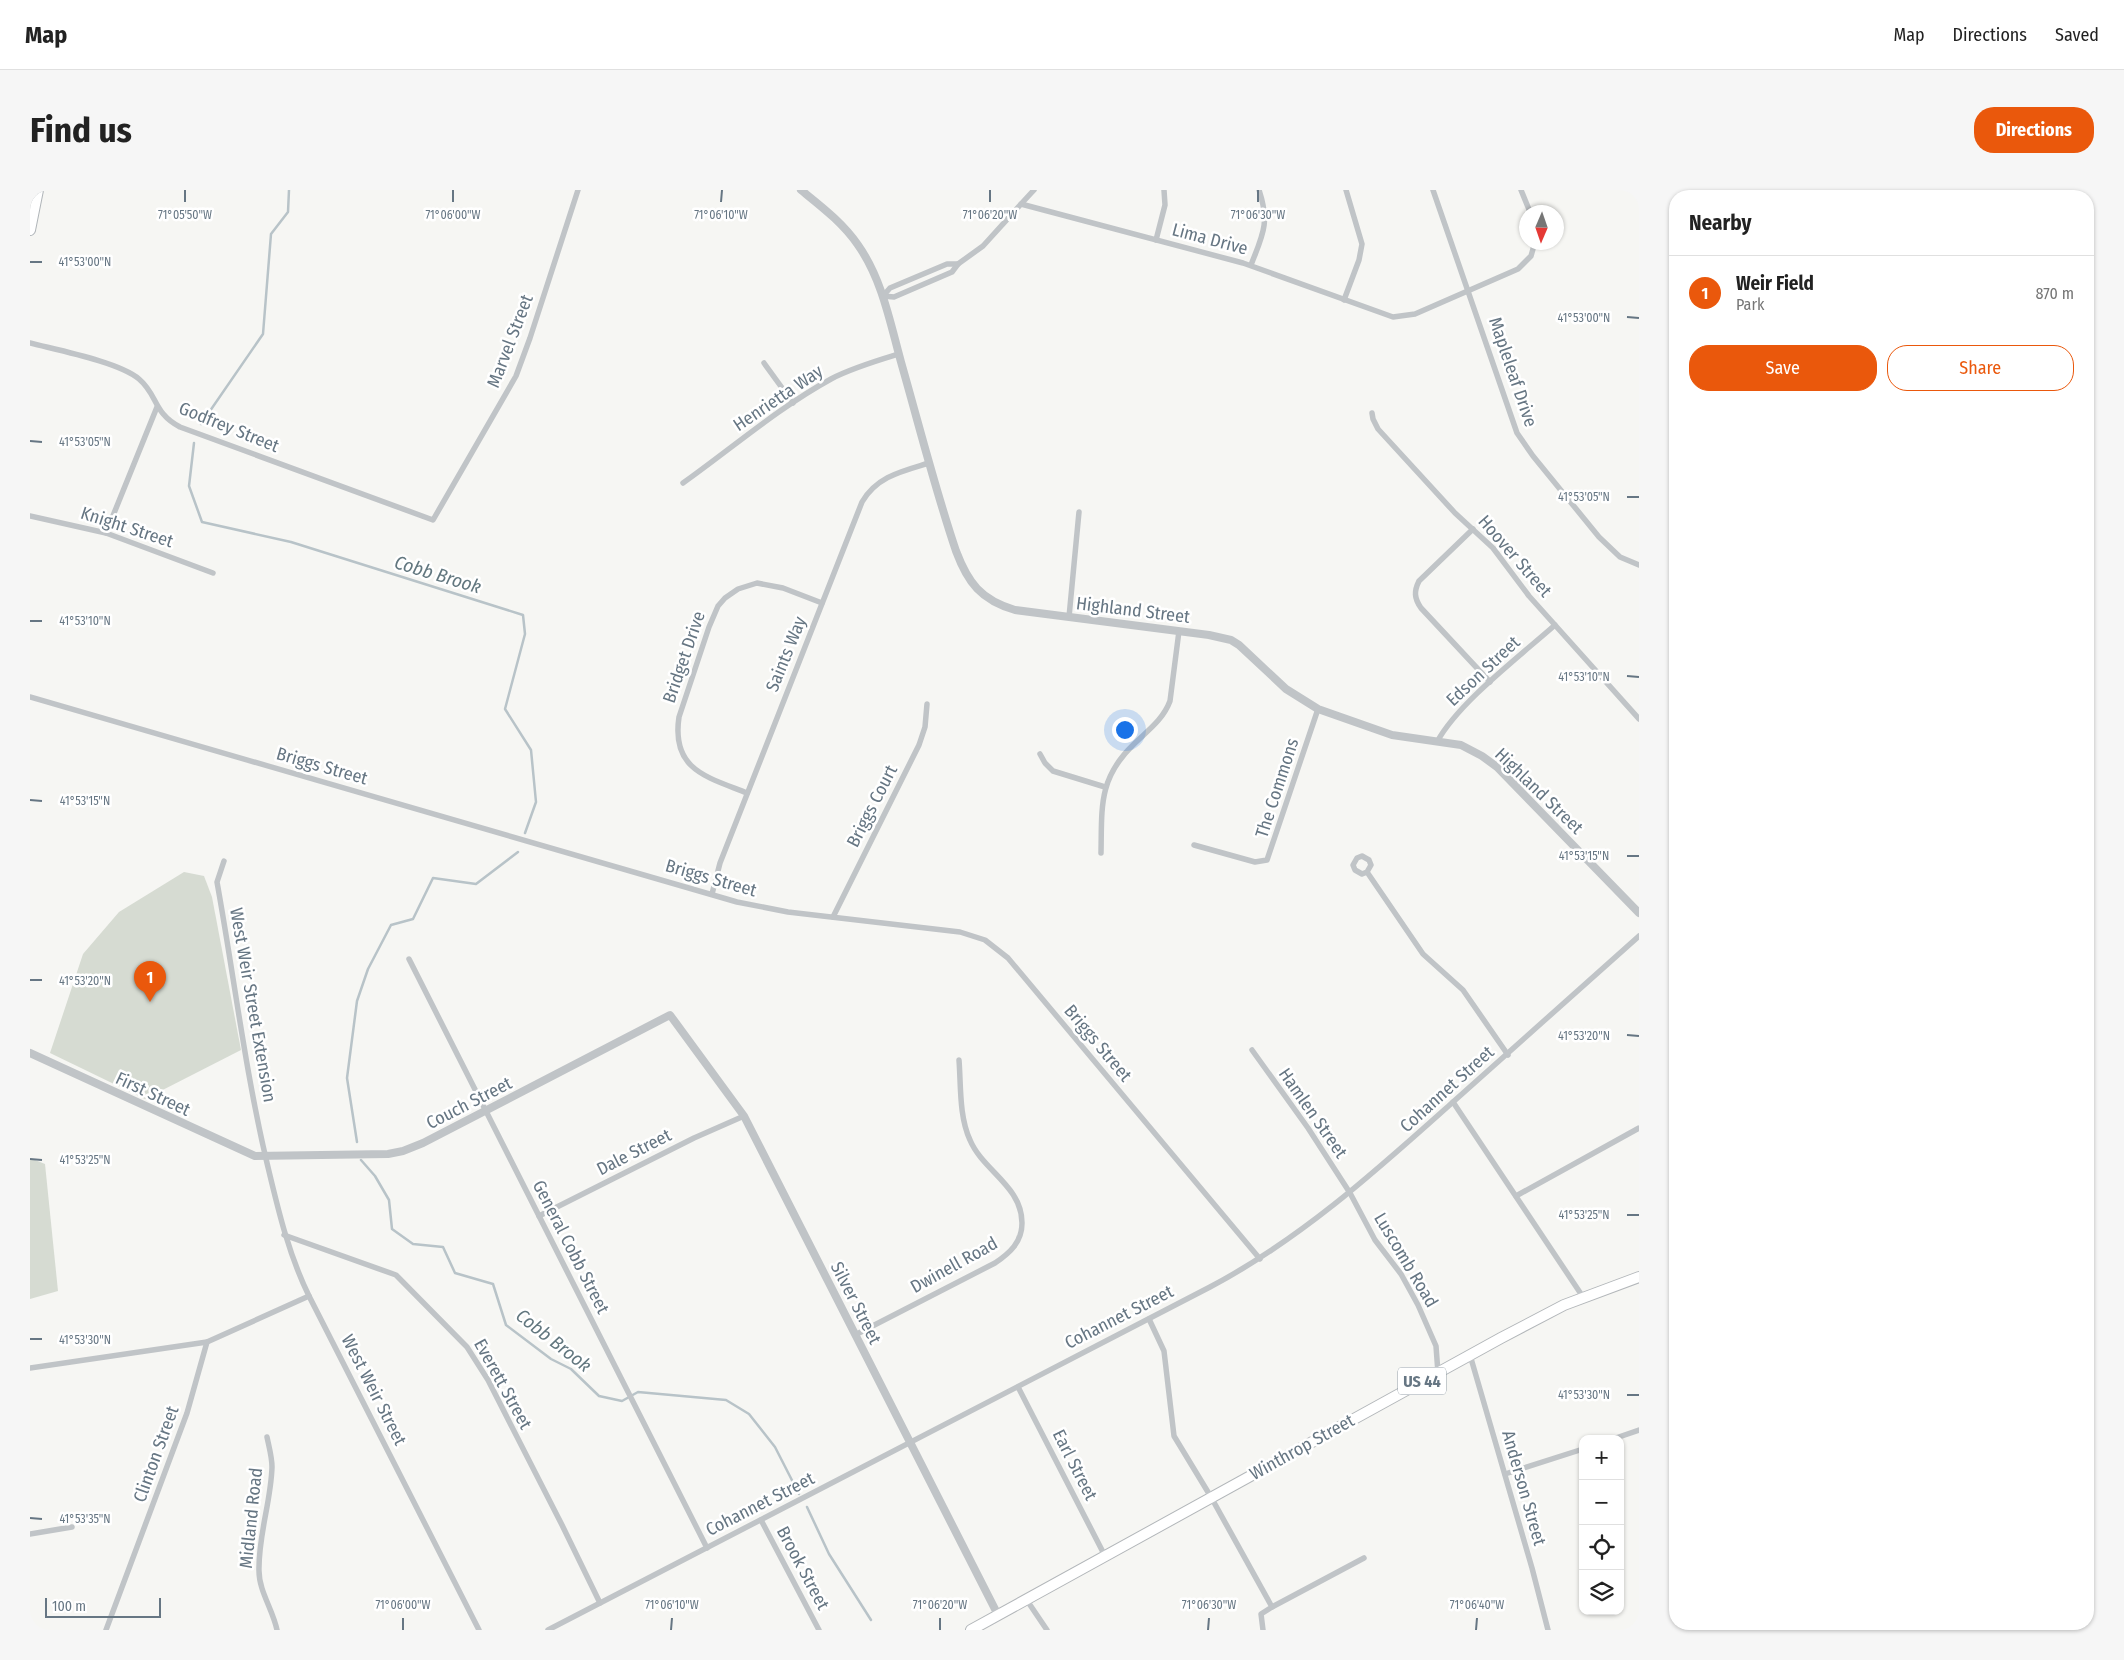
<!DOCTYPE html>
<meta charset="utf-8">
<style>
body{margin:0;font-family:"Fira Sans Condensed",sans-serif;background:#f6f6f6;color:#222}
.controls{position:absolute;right:15px;bottom:15px;display:grid;overflow:hidden;border-radius:10px;box-shadow:0 1px 4px #0004}
.controls button{width:45px;height:45px;display:grid;place-items:center;padding:0;border:0;border-bottom:1px solid #e0e0e0;background:#fff;color:#222;font:25px sans-serif}
.compass{position:absolute;left:1489px;top:15px;width:45px;height:45px;border-radius:50%;background:#fff;box-shadow:0 1px 4px #0004;rotate:182deg}
.scale{position:absolute;left:15px;bottom:12px;width:116px;box-sizing:border-box;padding-left:5px;border:2px solid #667683;border-top:0;font-size:14px;line-height:18px;white-space:nowrap;color:#667683;-webkit-text-stroke:4px #fff;paint-order:stroke}
.you{position:absolute;left:1094px;top:539px;width:18px;height:18px;margin:-12px;border:4px solid #fff;border-radius:50%;background:#1a73e8;box-shadow:0 0 0 8px #1a73e833}
.badge{display:grid;place-items:center;width:32px;height:32px;border-radius:50%;background:#ea580c;color:#fff;font-size:16px;font-weight:700}
.pin{position:absolute;translate:-50% -41px;filter:drop-shadow(0 1px 2px #0008)}
.pin::after{content:'';position:absolute;top:26px;width:18px;height:15px;background:inherit;clip-path:polygon(0 0,100% 0,50% 100%)}
.list{margin:0;padding:0;list-style:none}
h2{display:flex;justify-content:space-between;align-items:center;height:65px;margin:0;padding:0 20px;font-size:21px}
h2 small{font-size:16px;font-weight:400;color:#767676}
.list li{display:grid;grid-template-columns:32px 1fr auto;gap:15px;align-items:center;box-sizing:border-box;height:75px;padding:0 20px;border-top:1px solid #e0e0e0}
.list b{display:block;font-size:19px;white-space:nowrap}
.list p{margin:0;font-size:16px;white-space:nowrap;color:#767676}
.list em{font-size:16px;font-style:normal;color:#767676}
.actions{display:flex;gap:10px;padding:15px 20px}
.actions a{flex:1;padding:11px 0;border:1px solid #ea580c;border-radius:20px;text-align:center;font-size:18px;color:#ea580c}
.actions .main{background:#ea580c;color:#fff}
.icon{flex:none;width:28px;height:28px;fill:none;stroke:currentColor;stroke-width:2;stroke-linecap:round;stroke-linejoin:round}
.map{position:relative;flex:none;width:1609px;height:1440px;overflow:hidden;border-radius:20px}
header{display:flex;align-items:center;gap:30px;box-sizing:border-box;height:70px;padding:0 25px;background:#fff;border-bottom:1px solid #e0e0e0}
header strong{font-size:24px}
nav{display:flex;gap:28px;margin-inline-start:auto;font-size:18px}
.intro{display:flex;align-items:center;justify-content:space-between;box-sizing:border-box;height:120px;padding:0 30px}
h1{margin:0;font-size:35px}
.button{padding:12px 22px;border-radius:20px;background:#ea580c;color:#fff;font-size:18px;font-weight:700}
main{display:flex;gap:30px;padding:0 30px}
aside{flex:1;background:#fff;border-radius:20px;box-shadow:0 1px 4px #0004}
.map>svg:first-child{display:block}
.green{fill:#d6dbd2}
.lines{fill:none;stroke-linecap:round;stroke-linejoin:round}
.stream{stroke:#b8c3c8;stroke-width:2.5}
.primary-casing{stroke:#b1b6ba;stroke-width:12}
.trunk-casing{stroke:#b3b7ba;stroke-width:12}
.minor{stroke:#c0c4c7;stroke-width:5.5}
.tertiary{stroke:#c0c4c7;stroke-width:8}
.primary{stroke:#fff;stroke-width:10}
.trunk{stroke:#fff;stroke-width:10}
.ticks{fill:none;stroke:#667683;stroke-width:2}
.labels{text-anchor:middle;stroke-width:5;stroke-linejoin:round;paint-order:stroke}
.shield{fill:#fff;stroke:#949fa8;stroke-width:1}
.shield-label{font-size:16px;font-weight:bold;fill:#667683}
.street-label{font-size:18px;fill:#667683;stroke:#fff}
.water-label{font-size:19px;font-style:italic;fill:#62777f;stroke:#fff}
.ticks-label{font-size:12px;text-anchor:middle;fill:#667683;stroke:#fff;stroke-width:5;stroke-linejoin:round;paint-order:stroke}
</style>
<header>
<strong>Map</strong>
<nav><a>Map</a><a>Directions</a><a>Saved</a></nav>
</header>
<div class="intro"><h1>Find us</h1><a class="button">Directions</a></div>
<main>
<div class="map">
<svg width="1609" height="1440" viewBox="0 0 1609 1440">
<rect width="100%" height="100%" fill="#f6f6f3"/>
<g class="green">
<polygon points="154,682 174,686 182,707 211,860 115,909 20,863 53,764 89,722"/>
<polygon points="0,968 15,974 28,1101 0,1109"/>
</g>
<g class="lines">
<g class="stream">
<polyline points="171,234 233,144 241,44 258,22 259,0"/>
<polyline points="164,253 159,296 172,332 261,352 493,425 495,444 475,519 501,560 506,612 495,643"/>
<polyline points="327,952 317,888 327,811 338,779 361,735 383,729 403,688 446,694 488,662"/>
<polyline points="331,970 345,986 359,1010 362,1039 383,1054 413,1057 425,1083 463,1094 476,1135 521,1169 541,1179 569,1206 592,1211 608,1202 696,1210 719,1224 745,1257 769,1304"/>
<polyline points="777,1317 799,1364 841,1430"/>
</g>
<g class="primary-casing">
<polyline id="primary" points="0,40 8,0"/>
</g>
<g class="trunk-casing">
<polyline id="trunk" points="941,1440 1471,1148 1534,1115 1609,1087"/>
</g>
<g class="minor">
<polyline points="1403,0 1487,243 1503,266 1569,347 1590,367 1609,375"/>
<polyline points="1491,0 1500,22"/>
<polyline points="991,14 1004,0"/>
<polyline points="1126,50 1135,15 1134,0"/>
<path d="M1221,75C1233,44 1240,33 1229,0"/>
<polyline points="853,106 864,107 922,82 928,74 953,56 991,14 1213,73 1363,127 1385,124 1488,79 1501,66 1505,52"/>
<polyline points="853,106 860,98 917,74 928,74"/>
<polyline points="1314,110 1329,70 1332,54 1316,0"/>
<path d="M0,153C27,160 89,172 109,189C128,205 123,223 150,237L403,330L486,186L500,148L548,0"/>
<polyline points="734,173 763,213"/>
<polyline points="1342,223 1343,229 1348,239 1425,323 1463,358 1499,406 1609,529"/>
<path d="M653,293C701,259 748,218 801,189C822,178 846,171 869,164"/>
<polyline points="0,326 76,343 183,383"/>
<path d="M1443,339L1389,391C1384,401 1384,408 1391,418L1460,492"/>
<polyline points="76,343 127,217"/>
<polyline points="1039,427 1049,322"/>
<polyline points="0,507 707,712 758,722 930,742 955,750 978,768 1230,1069"/>
<path d="M1407,552C1428,513 1490,466 1525,435"/>
<polyline points="1010,564 1015,573 1023,581 1075,597"/>
<path d="M717,603C677,587 641,580 649,527L679,437L688,416L695,408L708,399L727,393L753,398L792,413"/>
<polyline points="1164,655 1225,672 1237,670 1288,519"/>
<path d="M1071,663C1072,618 1068,589 1103,555C1117,541 1133,530 1140,511L1149,441"/>
<path d="M194,671L187,692C204,786 215,880 237,973C248,1019 258,1063 279,1106L449,1440"/>
<polyline points="1337,682 1332,684 1325,680 1323,675 1327,668 1332,666 1339,670 1341,675 1337,682 1393,764 1433,800 1478,865"/>
<path d="M682,704L690,673L832,312C847,286 873,281 899,273"/>
<polyline points="803,727 889,555 895,537 897,514"/>
<polyline points="379,769 677,1358"/>
<polyline points="1222,860 1278,938 1320,1003 1345,1050 1371,1084 1388,1115 1406,1156 1408,1183"/>
<polyline points="1423,912 1553,1107"/>
<polyline points="1486,1006 1609,938"/>
<polyline points="509,1026 664,948 714,926"/>
<polyline points="254,1045 366,1085 437,1157 458,1190 532,1335 570,1413"/>
<polyline points="1119,1129 1134,1161 1144,1246 1181,1307 1242,1417 1231,1424 1233,1440"/>
<path d="M825,1145L965,1073C980,1063 992,1052 992,1033C992,996 953,981 940,950C929,926 931,896 929,870"/>
<polyline points="1440,1165 1502,1378 1518,1440"/>
<polyline points="0,1178 177,1152 279,1106"/>
<polyline points="988,1197 1075,1366"/>
<path d="M237,1247C239,1257 242,1267 242,1277C241,1312 228,1346 229,1381C229,1401 243,1420 247,1440"/>
<polyline points="1583,1249 1609,1240"/>
<polyline points="1475,1284 1553,1259"/>
<polyline points="731,1330 789,1440"/>
<polyline points="0,1344 42,1337"/>
<polyline points="996,1409 1017,1440"/>
<polyline points="1242,1417 1334,1368"/>
<polyline points="76,1440 157,1223 177,1152"/>
<path d="M518,1440L1180,1097C1271,1049 1347,980 1423,912C1485,857 1547,801 1609,746"/>
</g>
<g class="tertiary">
<path d="M771,0C792,17 813,33 828,55C852,89 860,132 871,172C889,235 905,299 926,361C938,393 951,410 985,420L1179,445L1201,450L1209,455L1256,499L1288,519L1362,545L1431,555L1452,566L1467,577L1609,723"/>
<polyline points="0,863 225,966 358,964 373,961 393,953 640,825 714,926 968,1425"/>
</g>
<use href="#primary" class="primary"/>
<use href="#trunk" class="trunk"/>
</g>
<path class="ticks" d="M155,12V0M423,12V0M691,12L692,0M960,12V0M1228,12V0M0,72H12M1597,127L1609,128M0,251L12,252M1597,307H1609M0,431H12M1597,486L1609,487M0,610L12,611M1597,666H1609M0,790H12M1597,845L1609,846M0,969L12,970M1597,1025H1609M0,1149H12M1597,1205H1609M0,1328L12,1329M373,1440V1428M641,1440L642,1428M910,1440V1428M1178,1440L1179,1428M1446,1440L1447,1428"/>
<g class="labels">
<rect class="shield" x="1368" y="1177.5" width="48" height="27" rx="4"/>
<g class="shield-label">
<text x="1392" y="1197">US 44</text>
</g>
<g class="street-label">
<text transform="translate(1180 49) rotate(15)" y="6">Lima Drive</text>
<text transform="translate(480 151) rotate(-69)" y="6">Marvel Street</text>
<text transform="translate(1483 182) rotate(71)" y="6">Mapleleaf Drive</text>
<text transform="translate(748 208) rotate(-34)" y="6">Henrietta Way</text>
<text transform="translate(199 237) rotate(22)" y="6">Godfrey Street</text>
<text transform="translate(97 337) rotate(18)" y="6">Knight Street</text>
<text transform="translate(1485 366) rotate(49)" y="6">Hoover Street</text>
<text transform="translate(1103 420) rotate(7)" y="6">Highland Street</text>
<text transform="translate(756 464) rotate(-68)" y="6">Saints Way</text>
<text transform="translate(654 467) rotate(-71)" y="6">Bridget Drive</text>
<text transform="translate(1453 481) rotate(-43)" y="6">Edson Street</text>
<text transform="translate(292 576) rotate(16)" y="6">Briggs Street</text>
<text transform="translate(1247 598) rotate(-72)" y="6">The Commons</text>
<text transform="translate(1509 601) rotate(44)" y="6">Highland Street</text>
<text transform="translate(842 616) rotate(-63)" y="6">Briggs Court</text>
<text transform="translate(681 688) rotate(16)" y="6">Briggs Street</text>
<text transform="translate(223 815) rotate(80)" y="6">West Weir Street Extension</text>
<text transform="translate(1068 853) rotate(50)" y="6">Briggs Street</text>
<text transform="translate(1417 899) rotate(-42)" y="6">Cohannet Street</text>
<text transform="translate(123 904) rotate(25)" y="6">First Street</text>
<text transform="translate(439 913) rotate(-27)" y="6">Couch Street</text>
<text transform="translate(1283 923) rotate(55)" y="6">Hamlen Street</text>
<text transform="translate(604 962) rotate(-27)" y="6">Dale Street</text>
<text transform="translate(541 1057) rotate(63)" y="6">General Cobb Street</text>
<text transform="translate(1376 1070) rotate(59)" y="6">Luscomb Road</text>
<text transform="translate(924 1075) rotate(-29)" y="6">Dwinell Road</text>
<text transform="translate(826 1113) rotate(63)" y="6">Silver Street</text>
<text transform="translate(1089 1127) rotate(-27)" y="6">Cohannet Street</text>
<text transform="translate(473 1194) rotate(61)" y="6">Everett Street</text>
<text transform="translate(344 1200) rotate(63)" y="6">West Weir Street</text>
<text transform="translate(1272 1257) rotate(-29)" y="6">Winthrop Street</text>
<text transform="translate(126 1264) rotate(-70)" y="6">Clinton Street</text>
<text transform="translate(1045 1275) rotate(63)" y="6">Earl Street</text>
<text transform="translate(1494 1298) rotate(74)" y="6">Anderson Street</text>
<text transform="translate(730 1314) rotate(-27)" y="6">Cohannet Street</text>
<text transform="translate(221 1328) rotate(-84)" y="6">Midland Road</text>
<text transform="translate(773 1378) rotate(62)" y="6">Brook Street</text>
</g>
<g class="water-label">
<text transform="translate(408 384) rotate(17)" y="7">Cobb Brook</text>
<text transform="translate(524 1150) rotate(38)" y="7">Cobb Brook</text>
</g>
</g>
<g class="ticks-label">
<text x="155" y="29">71°05'50"W</text>
<text x="423" y="29">71°06'00"W</text>
<text x="691" y="29">71°06'10"W</text>
<text x="960" y="29">71°06'20"W</text>
<text x="1228" y="29">71°06'30"W</text>
<text x="55" y="76">41°53'00"N</text>
<text x="1554" y="132">41°53'00"N</text>
<text x="55" y="256">41°53'05"N</text>
<text x="1554" y="311">41°53'05"N</text>
<text x="55" y="435">41°53'10"N</text>
<text x="1554" y="491">41°53'10"N</text>
<text x="55" y="615">41°53'15"N</text>
<text x="1554" y="670">41°53'15"N</text>
<text x="55" y="795">41°53'20"N</text>
<text x="1554" y="850">41°53'20"N</text>
<text x="55" y="974">41°53'25"N</text>
<text x="1554" y="1029">41°53'25"N</text>
<text x="55" y="1154">41°53'30"N</text>
<text x="1554" y="1209">41°53'30"N</text>
<text x="55" y="1333">41°53'35"N</text>
<text x="373" y="1419">71°06'00"W</text>
<text x="642" y="1419">71°06'10"W</text>
<text x="910" y="1419">71°06'20"W</text>
<text x="1179" y="1419">71°06'30"W</text>
<text x="1447" y="1419">71°06'40"W</text>
</g>
</svg>
<div class="controls">
<button>+</button>
<button>−</button>
<button><svg class="icon" aria-label="locate" viewBox="0 0 24 24"><circle cx="12" cy="12" r="6"/><path d="M12 2v4M12 18v4M2 12h4M18 12h4"/></svg></button>
<button><svg class="icon" aria-label="layers" viewBox="0 0 24 24"><path d="M12 4l9 5-9 5-9-5zM3 14l9 5 9-5"/></svg></button>
</div>
<svg class="compass" viewBox="-18 -18 36 36"><path d="M0-13l5 13h-10z" fill="#e53935"/><path d="M0 13l5-13h-10z" fill="#767676"/></svg>
<div class="scale">100 m</div>
<div class="you"></div>
<div class="pin badge" style="left:120px;top:812px">1</div>
</div>
<aside>
<h2>Nearby<small></small></h2>
<ul class="list">
<li><span class="badge">1</span><div><b>Weir Field</b><p>Park</p></div><em>870 m</em></li>
</ul>
<div class="actions"><a class="main">Save</a><a>Share</a></div>
</aside>
</main>
